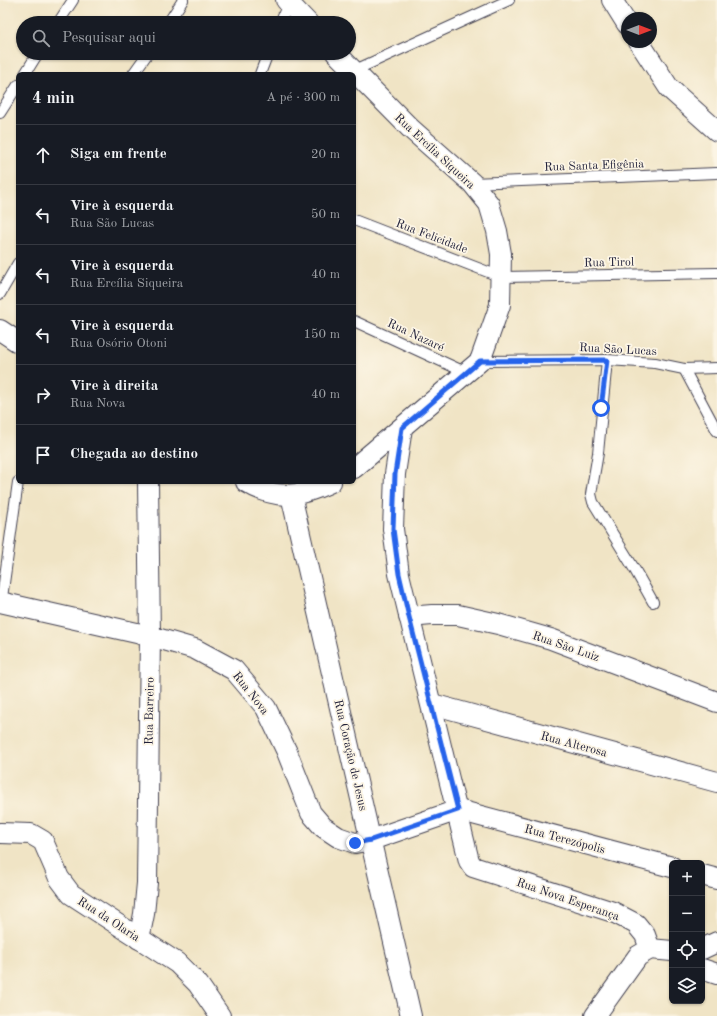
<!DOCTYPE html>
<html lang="pt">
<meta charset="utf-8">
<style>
body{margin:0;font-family:"Old Standard TT",serif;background:#20242c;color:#f1f3f6}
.controls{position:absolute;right:12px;bottom:12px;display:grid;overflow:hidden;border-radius:6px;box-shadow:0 1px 3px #0004}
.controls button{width:36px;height:36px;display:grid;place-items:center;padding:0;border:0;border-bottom:1px solid #363941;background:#171b24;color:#f1f3f6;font:20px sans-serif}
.compass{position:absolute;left:621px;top:12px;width:36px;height:36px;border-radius:50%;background:#171b24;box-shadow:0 1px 3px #0004;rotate:90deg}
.stop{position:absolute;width:12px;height:12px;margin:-9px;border:3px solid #2563eb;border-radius:50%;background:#fff}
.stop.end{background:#2563eb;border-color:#fff;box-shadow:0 1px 4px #0008}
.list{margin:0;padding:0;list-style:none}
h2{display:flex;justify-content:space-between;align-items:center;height:52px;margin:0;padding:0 16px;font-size:17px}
h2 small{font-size:13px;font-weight:400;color:#9ea1a6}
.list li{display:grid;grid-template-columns:26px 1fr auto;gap:12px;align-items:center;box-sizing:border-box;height:60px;padding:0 16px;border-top:1px solid #363941}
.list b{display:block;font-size:15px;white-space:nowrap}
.list p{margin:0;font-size:13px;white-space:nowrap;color:#9ea1a6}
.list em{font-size:13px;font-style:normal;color:#9ea1a6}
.icon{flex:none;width:22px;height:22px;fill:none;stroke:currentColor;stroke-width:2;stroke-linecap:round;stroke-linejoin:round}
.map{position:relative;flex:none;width:717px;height:1016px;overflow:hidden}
.search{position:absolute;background:#171b24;box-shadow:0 1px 3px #0004;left:16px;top:16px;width:340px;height:44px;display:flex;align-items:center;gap:10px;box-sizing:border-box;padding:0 14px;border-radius:22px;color:#9ea1a6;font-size:15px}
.panel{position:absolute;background:#171b24;box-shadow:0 1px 3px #0004;left:16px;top:72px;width:340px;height:412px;border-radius:6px}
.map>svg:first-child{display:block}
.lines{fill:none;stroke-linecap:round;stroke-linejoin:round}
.lane-casing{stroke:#413f50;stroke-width:12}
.street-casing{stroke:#413f50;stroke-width:22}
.lane{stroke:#fff;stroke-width:10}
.street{stroke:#fff;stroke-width:20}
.route{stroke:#2563eb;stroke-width:5}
.labels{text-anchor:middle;stroke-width:3.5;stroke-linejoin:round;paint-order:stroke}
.street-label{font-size:12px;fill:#22223b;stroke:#fcf5e5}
</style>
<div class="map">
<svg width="717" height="1016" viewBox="0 0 717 1016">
<rect width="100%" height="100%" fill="#fcf5e5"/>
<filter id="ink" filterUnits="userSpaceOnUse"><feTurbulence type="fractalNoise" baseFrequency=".025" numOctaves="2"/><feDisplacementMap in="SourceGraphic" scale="8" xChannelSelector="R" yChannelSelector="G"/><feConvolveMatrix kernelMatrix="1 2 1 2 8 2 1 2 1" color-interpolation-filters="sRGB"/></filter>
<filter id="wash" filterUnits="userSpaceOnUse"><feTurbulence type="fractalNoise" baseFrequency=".012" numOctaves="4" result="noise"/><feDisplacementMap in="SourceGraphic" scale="16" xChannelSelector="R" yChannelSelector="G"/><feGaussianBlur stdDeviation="0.9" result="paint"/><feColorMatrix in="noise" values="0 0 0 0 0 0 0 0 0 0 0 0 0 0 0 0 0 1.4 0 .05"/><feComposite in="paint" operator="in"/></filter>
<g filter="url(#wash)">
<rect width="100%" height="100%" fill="#f0e4c5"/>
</g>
<g filter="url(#ink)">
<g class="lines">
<g class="lane-casing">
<g id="lane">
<polyline points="58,23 73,0"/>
<polyline points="168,23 183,0"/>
<polyline points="280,23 289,1"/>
<polyline points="353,71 509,0"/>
<polyline points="25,74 38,53"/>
<polyline points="133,74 148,53"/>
<polyline points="260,74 268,53"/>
<polyline points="0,113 18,85"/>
<polyline points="472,183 717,173"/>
<polyline points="354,220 501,277 717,273"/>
<polyline points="0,294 18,263"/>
<polyline points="354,321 467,373"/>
<polyline points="607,360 598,453 591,494 593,502 635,570 653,602"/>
<polyline points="480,361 607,360 655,363 684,369 717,368"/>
<polyline points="684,369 717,431"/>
<polyline points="1,605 18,482"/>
</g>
</g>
<g class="street-casing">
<g id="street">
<polyline points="286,0 308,23"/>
<polyline points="612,0 627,24"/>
<polyline points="639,42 669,88 717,131"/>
<polyline points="336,53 410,128 472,183 489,204 497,231 501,254 500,305 480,361 354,468"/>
<polyline points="0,330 18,342"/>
<polyline points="402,428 395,474 393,529 399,574 469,861 473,867 613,912 636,924 645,935 650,949"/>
<path d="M246,482C277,501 299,497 331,482"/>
<polyline points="291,495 411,1016"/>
<polyline points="0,602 150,636 195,649 234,670 266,708 287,752 311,813 323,827 338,837 355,843 371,840 458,810 672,867"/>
<polyline points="409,617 432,615 458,615 498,624 551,639 717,702"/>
<polyline points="432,704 717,782"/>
<polyline points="0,833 31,834 43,841 59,878 71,894 177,963 198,984 220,1016"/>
<polyline points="702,875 717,879"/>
<polyline points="139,939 144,914 147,883 150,636 148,482"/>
<polyline points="650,949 672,951"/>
<polyline points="702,949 717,942"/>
<polyline points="702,969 717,974"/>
<polyline points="595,1016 638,956 650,949"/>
</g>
</g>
<use href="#lane" class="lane"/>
<use href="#street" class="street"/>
</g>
</g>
<g class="lines" filter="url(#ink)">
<polyline class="route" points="355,843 371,840 458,810 409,617 399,574 393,529 395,474 402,428 480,361 607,360 601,408"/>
</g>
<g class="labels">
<g class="street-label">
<text transform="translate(435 151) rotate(43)" y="4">Rua Ercília Siqueira</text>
<text transform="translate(594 165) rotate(-2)" y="4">Rua Santa Efigênia</text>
<text transform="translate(432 236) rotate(21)" y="4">Rua Felicidade</text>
<text transform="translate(609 262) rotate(-1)" y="4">Rua Tirol</text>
<text transform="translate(416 335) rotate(25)" y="4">Rua Nazaré</text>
<text transform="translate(618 349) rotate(3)" y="4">Rua São Lucas</text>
<text transform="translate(566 646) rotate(19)" y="4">Rua São Luiz</text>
<text transform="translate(251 693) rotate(52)" y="4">Rua Nova</text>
<text transform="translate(149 711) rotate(-89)" y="4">Rua Barreiro</text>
<text transform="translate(574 744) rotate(15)" y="4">Rua Alterosa</text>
<text transform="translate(351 755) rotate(77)" y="4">Rua Coração de Jesus</text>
<text transform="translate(565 839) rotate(15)" y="4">Rua Terezópolis</text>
<text transform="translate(568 899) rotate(19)" y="4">Rua Nova Esperança</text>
<text transform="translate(109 919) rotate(33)" y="4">Rua da Olaria</text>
</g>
</g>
</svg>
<div class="controls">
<button>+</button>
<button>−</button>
<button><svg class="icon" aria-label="locate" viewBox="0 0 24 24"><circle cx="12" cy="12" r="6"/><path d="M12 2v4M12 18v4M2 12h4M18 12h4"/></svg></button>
<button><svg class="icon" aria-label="layers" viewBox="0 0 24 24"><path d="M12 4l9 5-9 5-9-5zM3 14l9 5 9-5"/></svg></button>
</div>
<svg class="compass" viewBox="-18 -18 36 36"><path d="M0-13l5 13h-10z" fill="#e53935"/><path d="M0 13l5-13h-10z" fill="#9ea1a6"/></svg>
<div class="stop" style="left:601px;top:408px"></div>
<div class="stop end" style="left:355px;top:843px"></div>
<div class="search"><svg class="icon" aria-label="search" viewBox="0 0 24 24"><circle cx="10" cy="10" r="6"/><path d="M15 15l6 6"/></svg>Pesquisar aqui</div>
<section class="panel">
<h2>4 min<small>A pé · 300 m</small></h2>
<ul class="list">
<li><svg class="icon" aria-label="ahead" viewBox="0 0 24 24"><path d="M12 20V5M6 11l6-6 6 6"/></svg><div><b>Siga em frente</b></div><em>20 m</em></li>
<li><svg class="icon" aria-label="left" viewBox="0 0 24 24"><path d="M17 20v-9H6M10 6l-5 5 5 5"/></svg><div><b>Vire à esquerda</b><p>Rua São Lucas</p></div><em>50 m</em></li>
<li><svg class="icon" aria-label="left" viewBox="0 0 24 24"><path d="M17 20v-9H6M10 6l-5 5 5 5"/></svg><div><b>Vire à esquerda</b><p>Rua Ercília Siqueira</p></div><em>40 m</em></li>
<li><svg class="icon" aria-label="left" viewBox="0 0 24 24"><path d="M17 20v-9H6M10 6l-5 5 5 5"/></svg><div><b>Vire à esquerda</b><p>Rua Osório Otoni</p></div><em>150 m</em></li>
<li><svg class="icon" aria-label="right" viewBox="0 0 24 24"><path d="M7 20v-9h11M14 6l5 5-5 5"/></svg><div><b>Vire à direita</b><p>Rua Nova</p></div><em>40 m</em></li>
<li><svg class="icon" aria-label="arrive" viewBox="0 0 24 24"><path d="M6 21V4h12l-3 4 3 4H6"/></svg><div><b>Chegada ao destino</b></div></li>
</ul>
</section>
</div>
